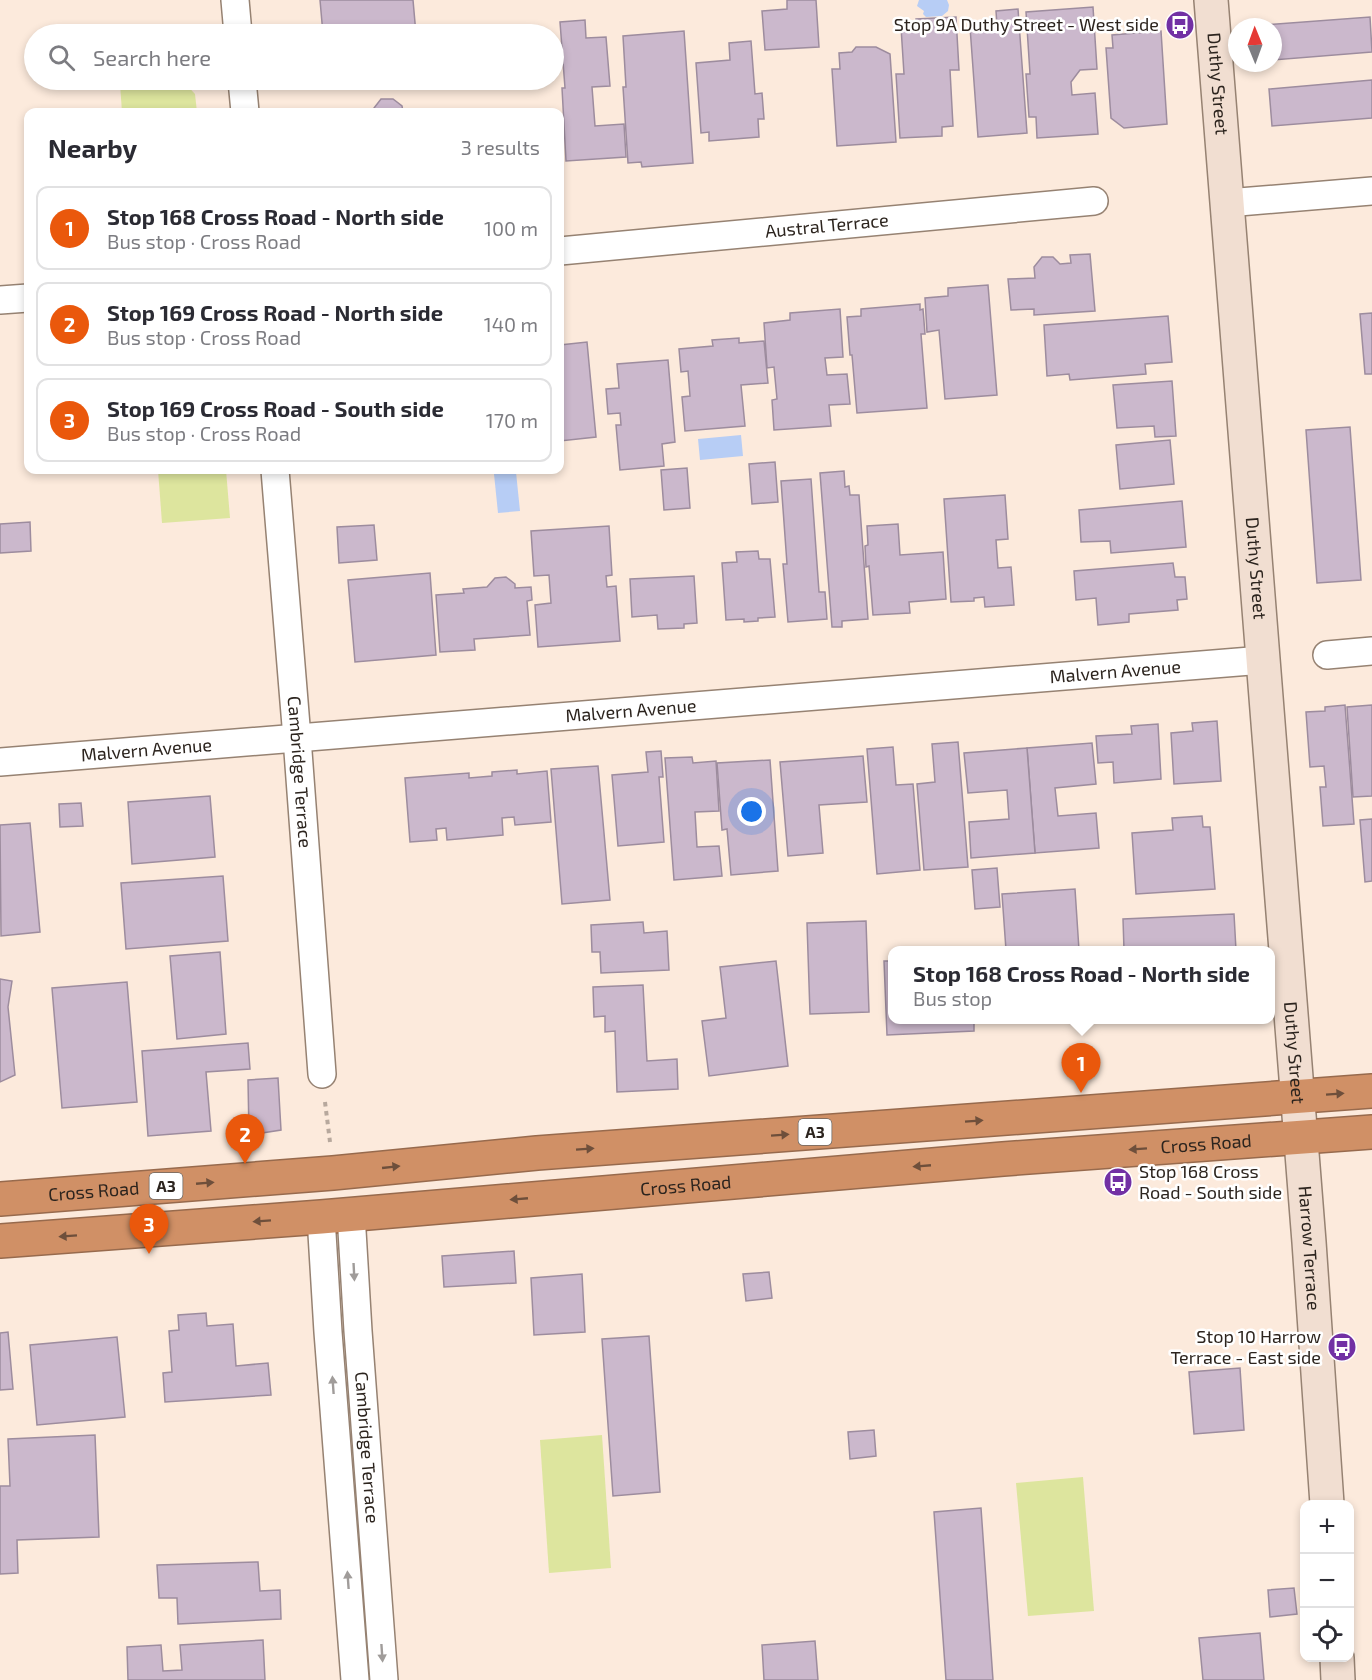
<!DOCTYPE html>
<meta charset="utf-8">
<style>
body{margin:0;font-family:"Exo 2",sans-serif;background:#f2f2f3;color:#2b2b33}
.controls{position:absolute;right:18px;bottom:18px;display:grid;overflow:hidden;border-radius:12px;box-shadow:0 3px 9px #0003}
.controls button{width:54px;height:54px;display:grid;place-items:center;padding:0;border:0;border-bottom:2px solid #e1e1e2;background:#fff;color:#2b2b33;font:30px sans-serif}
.compass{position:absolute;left:1228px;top:18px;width:54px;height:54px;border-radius:50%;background:#fff;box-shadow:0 3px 9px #0003;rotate:359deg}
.you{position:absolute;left:752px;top:812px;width:21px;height:21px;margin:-15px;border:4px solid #fff;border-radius:50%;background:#1a73e8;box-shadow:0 0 0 9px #1a73e833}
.badge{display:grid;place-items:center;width:39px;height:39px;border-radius:50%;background:#ea580c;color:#fff;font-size:20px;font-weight:700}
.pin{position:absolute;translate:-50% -50px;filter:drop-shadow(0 2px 3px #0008)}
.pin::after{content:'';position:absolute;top:32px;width:21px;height:18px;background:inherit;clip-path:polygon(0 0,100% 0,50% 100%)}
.popup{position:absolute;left:888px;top:946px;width:387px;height:78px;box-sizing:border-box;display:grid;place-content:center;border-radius:12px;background:#fff;filter:drop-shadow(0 2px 4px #0005);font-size:20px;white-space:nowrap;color:#7c7c81}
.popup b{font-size:22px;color:#2b2b33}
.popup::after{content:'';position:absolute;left:50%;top:100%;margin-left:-12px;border:12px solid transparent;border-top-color:#fff}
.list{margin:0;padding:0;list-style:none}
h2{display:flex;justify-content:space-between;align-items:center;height:78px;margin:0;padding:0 24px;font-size:26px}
h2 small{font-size:20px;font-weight:400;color:#7c7c81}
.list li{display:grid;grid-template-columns:39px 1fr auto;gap:18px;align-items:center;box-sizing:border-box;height:84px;margin:0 12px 12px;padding:0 12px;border:2px solid #e1e1e2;border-radius:12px}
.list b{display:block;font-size:22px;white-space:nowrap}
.list p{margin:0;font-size:20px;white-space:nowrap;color:#7c7c81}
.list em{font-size:20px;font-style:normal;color:#7c7c81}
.icon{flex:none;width:33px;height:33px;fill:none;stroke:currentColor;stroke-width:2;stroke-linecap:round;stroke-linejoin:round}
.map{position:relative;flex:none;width:1372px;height:1680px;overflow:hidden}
.search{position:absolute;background:#fff;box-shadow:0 3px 9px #0003;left:24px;top:24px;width:540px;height:66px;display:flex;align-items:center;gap:15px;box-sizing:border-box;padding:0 21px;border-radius:33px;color:#7c7c81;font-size:22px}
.panel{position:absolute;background:#fff;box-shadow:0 3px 9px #0003;left:24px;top:108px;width:540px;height:366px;border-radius:12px}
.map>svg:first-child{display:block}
.green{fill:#dde59e}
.water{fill:#b7cdf5}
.building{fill:#cbb8cc;stroke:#9d8c9e;stroke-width:1.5}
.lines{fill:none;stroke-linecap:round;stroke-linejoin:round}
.street-casing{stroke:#968272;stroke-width:30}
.secondary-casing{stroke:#968272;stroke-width:36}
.highway-casing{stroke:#976a4d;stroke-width:36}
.path{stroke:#b7a89d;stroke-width:4;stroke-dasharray:4.5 4.5;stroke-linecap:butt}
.street{stroke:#fff;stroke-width:27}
.secondary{stroke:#f1ded1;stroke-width:33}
.highway{stroke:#d09066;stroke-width:33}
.oneway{fill:#6e4f3b}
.oneway2{fill:#a09c9a}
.labels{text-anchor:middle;stroke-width:5;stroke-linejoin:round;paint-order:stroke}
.shield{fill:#fff;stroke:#6b6662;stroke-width:1.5}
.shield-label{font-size:16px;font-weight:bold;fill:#2c241e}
.poi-label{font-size:18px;fill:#2c241e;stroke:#fff;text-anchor:end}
.street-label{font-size:18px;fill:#2c241e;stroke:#fff}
</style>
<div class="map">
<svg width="1372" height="1680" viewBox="0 0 1372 1680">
<rect width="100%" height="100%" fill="#fceadc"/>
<g class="green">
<polygon points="182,80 195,94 197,112 122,112 120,84"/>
<polygon points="158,470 226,470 230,518 162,523"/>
<polygon points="602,1435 611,1568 549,1573 540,1440"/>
<polygon points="1083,1477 1094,1611 1028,1616 1016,1483"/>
</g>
<g class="water">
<polygon points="919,0 947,0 949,5 948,11 942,16 926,17 923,14 924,11 917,6"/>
<polygon points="741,435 743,456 700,460 698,439"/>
<polygon points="516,472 520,511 498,513 494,474"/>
</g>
<g class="building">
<polygon points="320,0 413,0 416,34 323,34"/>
<polygon points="787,0 816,0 819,47 765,50 762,11 787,9"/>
<polygon points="1093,7 1097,69 1080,70 1071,82 1072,95 1095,93 1098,134 1037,138 1036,117 1029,117 1026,74 1030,74 1026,12"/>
<polygon points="1018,9 1027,133 978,137 970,27 997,25 996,11"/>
<polygon points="956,17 959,70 950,70 953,126 942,127 942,136 900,138 896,74 904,74 901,27 916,27 916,19"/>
<polygon points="1370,17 1372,52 1273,60 1273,27 1264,27 1264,25"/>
<polygon points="585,20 586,38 606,37 610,86 592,87 595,126 624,124 626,157 566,161 562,88 565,88 560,22"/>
<polygon points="684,31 693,163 642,167 641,162 628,163 623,87 626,87 623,36"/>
<polygon points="1161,31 1167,124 1124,128 1111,118 1106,48 1113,48 1112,35"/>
<polygon points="751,41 755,94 762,93 764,119 758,119 759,137 709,141 709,132 701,133 696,63 730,60 729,43"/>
<polygon points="856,47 876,47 890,54 896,142 837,146 832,69 840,69 839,53 852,52"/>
<polygon points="1372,80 1372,118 1272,126 1269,89"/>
<polygon points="381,99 393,99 402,106 403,112 374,112 374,108"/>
<polygon points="1090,254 1095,311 1034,315 1034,309 1011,310 1008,279 1035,278 1034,267 1042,257 1053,257 1060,264 1071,263 1070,255"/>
<polygon points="988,285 997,395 945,399 939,330 927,332 925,298 948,296 948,288"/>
<polygon points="920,304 920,310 923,309 925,334 921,334 927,408 857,413 852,355 850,355 847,317 861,316 861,309"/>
<polygon points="840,309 843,357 825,358 827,375 847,374 850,404 829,405 831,426 774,430 772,400 777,399 774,367 767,368 764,323 790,320 790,313"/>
<polygon points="1372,313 1372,374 1365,374 1360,314"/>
<polygon points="1168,316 1172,362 1145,364 1146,374 1070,380 1069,374 1047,376 1044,325"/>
<polygon points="739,338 739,343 764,341 768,383 741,385 745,426 685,431 682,397 690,396 688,371 681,372 679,349 713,346 712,340"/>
<polygon points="587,342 596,437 560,441 560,345"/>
<polygon points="668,360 675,442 662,444 664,466 620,470 616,425 621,425 620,413 608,414 606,389 619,388 617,364"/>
<polygon points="1172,381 1176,436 1155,437 1154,426 1117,428 1113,385"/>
<polygon points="1350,427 1361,580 1317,583 1306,430"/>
<polygon points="1170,440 1174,484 1120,489 1116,445"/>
<polygon points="775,462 778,502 752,504 749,464"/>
<polygon points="687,468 690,508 664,510 661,470"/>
<polygon points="844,471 845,487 849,486 850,495 859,495 868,619 842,621 842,627 832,627 820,473"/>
<polygon points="811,479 819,592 825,592 827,619 788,622 783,564 787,564 781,481"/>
<polygon points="1005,495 1008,539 996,540 998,568 1011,567 1014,605 985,607 984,597 974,598 974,601 951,602 944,499"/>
<polygon points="1182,501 1186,547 1111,553 1110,541 1081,542 1079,510"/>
<polygon points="30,522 31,551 0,553 0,524"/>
<polygon points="898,524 900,555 943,552 946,599 909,602 910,613 873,615 869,566 866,567 865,546 868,545 867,526"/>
<polygon points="374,525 377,560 339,563 337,527"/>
<polygon points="609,526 612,575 606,576 607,587 616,586 620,641 538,647 535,605 551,603 549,575 534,576 531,531"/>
<polygon points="758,551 759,559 770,559 775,617 758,618 758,621 744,622 744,619 726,620 722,563 737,562 736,552"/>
<polygon points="1173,563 1175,577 1185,577 1187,599 1177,600 1178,610 1129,614 1129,622 1098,625 1096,598 1076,600 1074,571"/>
<polygon points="430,573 436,655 355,662 348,580"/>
<polygon points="694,576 697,623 684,624 684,628 658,629 657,615 632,617 630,579"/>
<polygon points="506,577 515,584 515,588 531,587 532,600 527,601 530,635 474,639 475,650 440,652 436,595 464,593 463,589 487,587 495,578"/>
<polygon points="1345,705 1354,824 1323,826 1320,787 1326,787 1324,766 1310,767 1306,712 1325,711 1325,707"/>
<polygon points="1372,705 1372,796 1353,797 1347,707"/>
<polygon points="1217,721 1221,781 1174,784 1171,733 1193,731 1192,723"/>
<polygon points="1158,724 1161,779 1114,783 1113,762 1098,763 1096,736 1132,734 1131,726"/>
<polygon points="958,742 968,867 924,870 917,784 935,782 932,744"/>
<polygon points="1092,743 1096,784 1055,788 1058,816 1096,813 1099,848 1035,853 1027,748"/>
<polygon points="893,747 896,785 913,784 920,870 877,874 867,749"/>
<polygon points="1027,748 1035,853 971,858 969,822 1009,819 1007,790 968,793 964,753"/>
<polygon points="661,751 663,777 659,777 664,842 618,846 612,775 648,772 646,752"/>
<polygon points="863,756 867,802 819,805 823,853 788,856 780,762"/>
<polygon points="692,757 693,763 716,761 719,811 695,812 697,847 719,846 722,876 674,880 665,758"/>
<polygon points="770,760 778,871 731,875 727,829 722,830 717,763"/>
<polygon points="598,766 610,900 562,904 551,769"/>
<polygon points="517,770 517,774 547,771 551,822 515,825 514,817 502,818 503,835 447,840 446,828 436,829 437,840 410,842 405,778 469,773 469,778 492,776 492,772"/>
<polygon points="210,796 215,857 132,864 128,802"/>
<polygon points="81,803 83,826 60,827 59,804"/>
<polygon points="1202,816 1203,827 1210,827 1215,889 1136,894 1132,833 1173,830 1172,818"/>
<polygon points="1372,819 1372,881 1365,882 1360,820"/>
<polygon points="30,823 40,932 1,936 0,825"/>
<polygon points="997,868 1000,907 975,909 972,870"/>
<polygon points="223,876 228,941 126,949 121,883"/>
<polygon points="1075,889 1079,950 1006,950 1002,894"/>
<polygon points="1234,914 1236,950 1124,950 1123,919"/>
<polygon points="866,921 869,1012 810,1014 807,923"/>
<polygon points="643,922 644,933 667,931 669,970 601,973 600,952 592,952 591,925"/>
<polygon points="220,952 226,1034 177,1039 170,956"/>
<polygon points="776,961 788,1066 709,1076 702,1021 726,1018 720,967"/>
<polygon points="884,961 892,961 892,1020 974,1020 974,1031 887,1035"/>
<polygon points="0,979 12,981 8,1007 15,1075 0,1082"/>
<polygon points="127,982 137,1102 62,1108 52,988"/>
<polygon points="643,985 647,1061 677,1059 678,1089 617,1092 615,1031 605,1032 605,1016 594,1017 593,987"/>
<polygon points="248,1043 250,1069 206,1072 211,1131 148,1136 142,1051"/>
<polygon points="278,1078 281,1130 249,1135 248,1080"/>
<polygon points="514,1251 516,1283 444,1287 442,1256"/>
<polygon points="769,1272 772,1298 746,1301 743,1274"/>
<polygon points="582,1274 585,1332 534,1335 531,1278"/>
<polygon points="206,1313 207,1326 233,1324 236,1366 268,1363 271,1395 165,1402 163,1373 172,1372 169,1331 179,1330 178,1315"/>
<polygon points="8,1332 13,1389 0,1390 0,1333"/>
<polygon points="649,1336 660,1492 613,1496 602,1339"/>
<polygon points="117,1337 125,1417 37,1425 30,1345"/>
<polygon points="1240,1368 1244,1430 1194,1434 1189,1372"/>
<polygon points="874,1430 876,1456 850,1459 848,1432"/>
<polygon points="95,1435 99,1537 17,1540 18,1573 0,1574 0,1486 10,1486 8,1439"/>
<polygon points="981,1508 993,1680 946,1680 934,1512"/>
<polygon points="258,1562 260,1591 280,1590 281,1619 178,1624 177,1598 159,1598 157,1565"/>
<polygon points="1294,1588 1297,1614 1270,1617 1268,1590"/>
<polygon points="1260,1633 1264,1680 1203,1680 1199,1638"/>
<polygon points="263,1640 265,1680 128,1680 127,1647 161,1645 163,1671 182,1670 180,1645"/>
<polygon points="815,1641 818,1680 764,1680 762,1645"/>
</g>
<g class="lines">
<g class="street-casing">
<g id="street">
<polyline points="235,0 238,34"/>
<polyline points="242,80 245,112"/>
<polyline points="1227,203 1372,191"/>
<path id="s1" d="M560,251L1094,201"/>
<polyline points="0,300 28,298"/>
<path id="s2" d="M275,470L297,738L322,1074"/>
<polyline points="1327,655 1372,651"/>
<path id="s3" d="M0,762L1263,660"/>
<path id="s4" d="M351,1214L358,1331L384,1680"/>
<polyline points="321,1217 328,1332 355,1680"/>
</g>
</g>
<g class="secondary-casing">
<g id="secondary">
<path id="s5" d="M1211,0L1309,1242L1327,1504"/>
<polyline points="1337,1658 1338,1680"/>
</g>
</g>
<g class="highway-casing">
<g id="highway">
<path id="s6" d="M0,1199L333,1173L537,1153L1372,1091"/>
<path id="s7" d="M0,1241L321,1217L1003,1159L1372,1132"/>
</g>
</g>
<polyline class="path" points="325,1102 330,1142"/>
<use href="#street" class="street"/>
<use href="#secondary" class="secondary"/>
<use href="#highway" class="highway"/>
</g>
<defs><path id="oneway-solid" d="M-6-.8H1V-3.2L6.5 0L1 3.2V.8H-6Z" transform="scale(1.5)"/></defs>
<g class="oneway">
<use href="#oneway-solid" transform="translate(1335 1094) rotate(-4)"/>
<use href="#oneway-solid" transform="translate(974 1121) rotate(-4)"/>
<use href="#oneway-solid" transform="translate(780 1135) rotate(-4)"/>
<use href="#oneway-solid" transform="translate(585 1149) rotate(-4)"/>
<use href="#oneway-solid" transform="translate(1138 1149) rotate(176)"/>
<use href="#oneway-solid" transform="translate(922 1166) rotate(175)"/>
<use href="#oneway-solid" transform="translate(391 1167) rotate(-6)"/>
<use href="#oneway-solid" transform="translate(205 1183) rotate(-5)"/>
<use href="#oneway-solid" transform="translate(519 1199) rotate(175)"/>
<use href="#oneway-solid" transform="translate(262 1221) rotate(176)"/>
<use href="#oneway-solid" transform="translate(68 1236) rotate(176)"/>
</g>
<g class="oneway2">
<use href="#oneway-solid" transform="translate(354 1272) rotate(87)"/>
<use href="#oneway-solid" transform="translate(333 1385) rotate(-94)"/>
<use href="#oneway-solid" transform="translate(348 1580) rotate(-94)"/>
<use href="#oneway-solid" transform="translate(382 1653) rotate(86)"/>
</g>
<defs>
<g id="bus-disc" transform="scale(1.5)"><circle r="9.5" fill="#7230a4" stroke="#fff"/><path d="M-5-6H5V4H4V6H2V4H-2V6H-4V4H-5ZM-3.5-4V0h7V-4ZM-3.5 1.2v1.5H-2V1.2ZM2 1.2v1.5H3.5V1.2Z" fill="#fff"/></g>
</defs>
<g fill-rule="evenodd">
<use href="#bus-disc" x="1180" y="25"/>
<use href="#bus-disc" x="1118" y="1182"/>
<use href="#bus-disc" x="1342" y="1347"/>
</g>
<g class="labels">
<g class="shield">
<rect x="798.5" y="1119" width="33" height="26" rx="4.5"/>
<rect x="149.5" y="1173" width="33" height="26" rx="4.5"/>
</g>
<g class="shield-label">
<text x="815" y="1138">A3</text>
<text x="166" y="1192">A3</text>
</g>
<g class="poi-label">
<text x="1159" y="31">Stop 9A Duthy Street - West side</text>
<text x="1139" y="1178" text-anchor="start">Stop 168 Cross<tspan x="1139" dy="21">Road - South side</tspan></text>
<text x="1321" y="1343">Stop 10 Harrow<tspan x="1321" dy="21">Terrace - East side</tspan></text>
</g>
<g class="street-label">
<text dy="6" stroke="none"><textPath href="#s5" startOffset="84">Duthy Street</textPath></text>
<text dy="6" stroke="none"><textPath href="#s1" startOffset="268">Austral Terrace</textPath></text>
<text dy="6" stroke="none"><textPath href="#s5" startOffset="570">Duthy Street</textPath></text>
<text dy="6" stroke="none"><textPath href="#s3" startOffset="1119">Malvern Avenue</textPath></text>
<text dy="6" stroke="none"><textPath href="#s3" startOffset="633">Malvern Avenue</textPath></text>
<text dy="6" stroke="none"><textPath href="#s3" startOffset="147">Malvern Avenue</textPath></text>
<text dy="6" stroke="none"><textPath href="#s2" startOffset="303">Cambridge Terrace</textPath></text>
<text dy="6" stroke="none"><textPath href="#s5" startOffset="1056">Duthy Street</textPath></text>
<text dy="6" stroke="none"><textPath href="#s7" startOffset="1210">Cross Road</textPath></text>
<text dy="6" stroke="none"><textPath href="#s7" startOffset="688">Cross Road</textPath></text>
<text dy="6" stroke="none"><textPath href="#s6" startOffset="94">Cross Road</textPath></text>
<text dy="6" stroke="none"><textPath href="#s5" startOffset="1252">Harrow Terrace</textPath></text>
<text dy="6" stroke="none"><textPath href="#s4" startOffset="234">Cambridge Terrace</textPath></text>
</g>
</g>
</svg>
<div class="controls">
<button>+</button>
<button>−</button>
<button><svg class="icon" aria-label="locate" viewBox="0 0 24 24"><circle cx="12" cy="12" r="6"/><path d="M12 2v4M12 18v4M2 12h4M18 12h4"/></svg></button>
</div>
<svg class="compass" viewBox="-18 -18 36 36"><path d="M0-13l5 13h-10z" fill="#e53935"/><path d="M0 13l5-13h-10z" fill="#7c7c81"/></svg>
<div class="you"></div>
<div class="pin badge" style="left:1081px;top:1093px">1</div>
<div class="popup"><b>Stop 168 Cross Road - North side</b>Bus stop</div>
<div class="pin badge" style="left:245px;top:1164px">2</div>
<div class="pin badge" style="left:149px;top:1254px">3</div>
<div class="search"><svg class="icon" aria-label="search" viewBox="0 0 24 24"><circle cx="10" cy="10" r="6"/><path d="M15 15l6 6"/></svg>Search here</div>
<section class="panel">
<h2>Nearby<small>3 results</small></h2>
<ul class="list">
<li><span class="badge">1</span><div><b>Stop 168 Cross Road - North side</b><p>Bus stop · Cross Road</p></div><em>100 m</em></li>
<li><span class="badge">2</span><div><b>Stop 169 Cross Road - North side</b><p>Bus stop · Cross Road</p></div><em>140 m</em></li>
<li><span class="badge">3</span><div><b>Stop 169 Cross Road - South side</b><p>Bus stop · Cross Road</p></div><em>170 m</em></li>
</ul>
</section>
</div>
